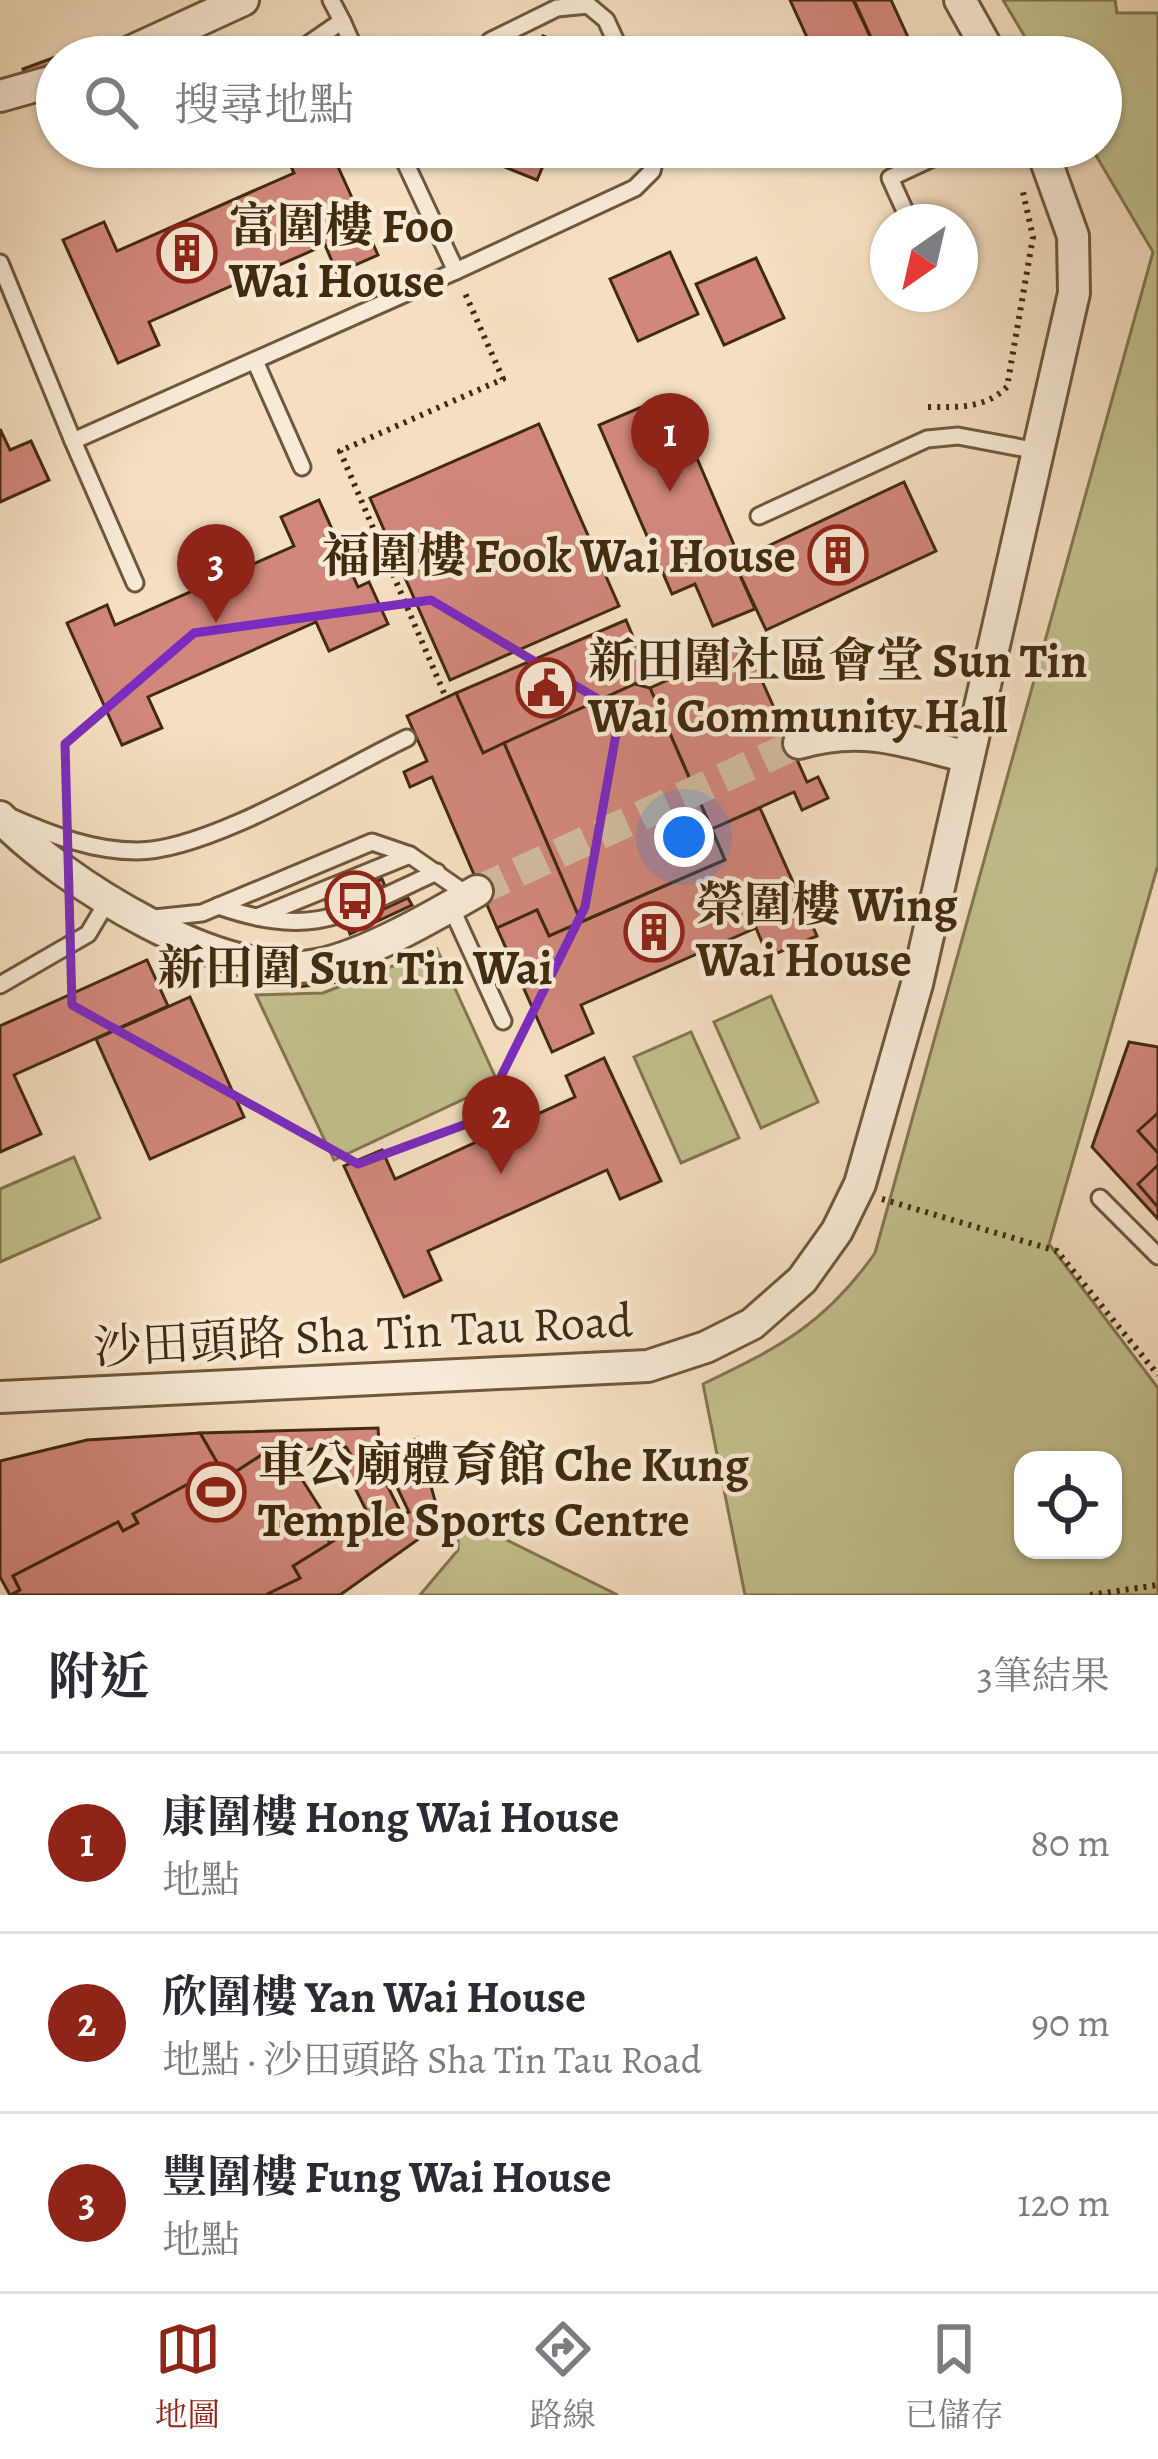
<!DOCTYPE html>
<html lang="zh-TW">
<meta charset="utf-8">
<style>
body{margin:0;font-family:Alegreya,"Noto Serif TC",serif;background:#f7f7f7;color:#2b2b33}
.controls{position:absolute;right:36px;bottom:36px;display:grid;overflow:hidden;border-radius:24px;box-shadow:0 3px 9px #0004}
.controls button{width:108px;height:108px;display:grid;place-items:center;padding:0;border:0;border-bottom:3px solid #e1e1e2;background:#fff;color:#2b2b33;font:60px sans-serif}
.compass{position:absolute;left:870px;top:204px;width:108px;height:108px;border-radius:50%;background:#fff;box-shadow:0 3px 9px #0004;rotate:214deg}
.you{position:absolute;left:684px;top:837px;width:42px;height:42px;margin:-30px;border:9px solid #fff;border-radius:50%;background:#1a73e8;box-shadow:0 0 0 18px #1a73e833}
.badge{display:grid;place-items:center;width:78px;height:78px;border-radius:50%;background:#8f2418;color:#fff;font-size:39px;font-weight:700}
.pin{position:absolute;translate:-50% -99px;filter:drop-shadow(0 3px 6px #0008)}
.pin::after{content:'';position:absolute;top:63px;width:42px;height:36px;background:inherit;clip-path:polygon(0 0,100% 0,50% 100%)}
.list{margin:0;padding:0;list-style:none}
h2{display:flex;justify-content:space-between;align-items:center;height:156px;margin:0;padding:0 48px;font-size:51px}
h2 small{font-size:39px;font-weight:400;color:#7c7c81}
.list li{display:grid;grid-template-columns:78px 1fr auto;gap:36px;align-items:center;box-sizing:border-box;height:180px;padding:0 48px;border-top:3px solid #e1e1e2}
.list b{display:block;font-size:45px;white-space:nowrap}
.list p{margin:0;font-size:39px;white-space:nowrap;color:#7c7c81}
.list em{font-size:39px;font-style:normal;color:#7c7c81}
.icon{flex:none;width:66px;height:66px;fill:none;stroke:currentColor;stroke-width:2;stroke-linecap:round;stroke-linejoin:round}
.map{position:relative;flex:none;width:1158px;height:1595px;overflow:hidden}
.search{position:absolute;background:#fff;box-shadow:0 3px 9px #0004;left:36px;right:36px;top:36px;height:132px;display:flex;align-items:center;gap:30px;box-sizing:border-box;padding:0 42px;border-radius:66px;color:#7c7c81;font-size:45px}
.sheet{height:696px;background:#fff}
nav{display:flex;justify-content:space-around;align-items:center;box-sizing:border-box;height:168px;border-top:3px solid #e1e1e2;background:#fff;font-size:33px;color:#7c7c81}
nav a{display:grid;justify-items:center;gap:6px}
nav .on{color:#8f2418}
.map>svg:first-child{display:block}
.green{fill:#c2c08e;stroke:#82764e;stroke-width:3;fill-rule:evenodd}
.building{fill:#d1877a;stroke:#412b0f;stroke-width:3}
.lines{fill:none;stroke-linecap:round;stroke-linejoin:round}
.minor-tunnel{stroke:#d0bb9d;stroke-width:30;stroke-dasharray:30 15;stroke-linecap:butt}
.service-casing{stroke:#6e583b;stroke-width:21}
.minor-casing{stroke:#6e583b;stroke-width:36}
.path{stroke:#412b0f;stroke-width:6;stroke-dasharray:3 6;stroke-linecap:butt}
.service{stroke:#f8ead6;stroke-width:15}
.minor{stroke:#f8ead6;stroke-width:30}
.marked{fill:none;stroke:#7b2cbf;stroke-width:9;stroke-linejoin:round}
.labels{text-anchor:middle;stroke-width:9;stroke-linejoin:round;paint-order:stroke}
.poi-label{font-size:48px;font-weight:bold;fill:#412b0f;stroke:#f8ead6;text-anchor:start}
.street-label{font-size:48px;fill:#412b0f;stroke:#f8ead6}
</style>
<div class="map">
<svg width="1158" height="1595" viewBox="0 0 1158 1595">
<rect width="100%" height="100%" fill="#f4dfc0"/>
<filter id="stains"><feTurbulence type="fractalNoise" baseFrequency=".00167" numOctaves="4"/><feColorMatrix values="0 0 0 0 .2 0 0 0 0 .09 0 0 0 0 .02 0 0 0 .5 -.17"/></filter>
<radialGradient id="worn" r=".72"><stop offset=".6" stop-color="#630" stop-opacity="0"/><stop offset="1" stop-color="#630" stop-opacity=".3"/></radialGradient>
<g class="green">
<path d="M1003,0H1115L1117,13H1158V865L1049,1244L1158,1388V1595H745L703,1384C780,1347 825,1324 875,1253L1153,252L1091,147H1101V57H1037ZM1023,1460H1113V1550H1023Z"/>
<polygon points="437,949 498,1083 334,1160 256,995 323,993"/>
<polygon points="771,996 818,1102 761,1128 714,1022"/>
<polygon points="691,1032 739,1138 681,1163 634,1057"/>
<polygon points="74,1157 100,1218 0,1262 0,1189"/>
<polygon points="458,1516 618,1595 420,1595 458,1550"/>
</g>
<g class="building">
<polygon points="790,0 853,0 876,49 856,57 816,57"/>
<polygon points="854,0 891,0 917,57 870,57 878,53"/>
<polygon points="543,36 588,53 534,57"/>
<polygon points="91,44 94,52 57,57 57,66 26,77 23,69"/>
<polygon points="282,147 329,147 378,255 337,273 325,245 149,322 159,345 118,363 63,240 104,222 117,251 294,173"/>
<polygon points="501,147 551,147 537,180 495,163"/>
<polygon points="876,147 916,147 883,162"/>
<polygon points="670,252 698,314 638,341 610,279"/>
<polygon points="756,258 784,318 724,345 696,284"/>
<polygon points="670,395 740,559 734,562 755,609 713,626 695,584 672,594 599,425"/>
<polygon points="539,424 619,606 450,680 370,498"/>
<polygon points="0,429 10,450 31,441 49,480 0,502"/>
<polygon points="904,482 936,551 766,630 734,562"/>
<polygon points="319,500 358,587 369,582 388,624 329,651 316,622 148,697 162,728 122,745 67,623 107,605 115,625 294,546 281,517"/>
<polygon points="626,620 650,677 483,753 456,693"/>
<polygon points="746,645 807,782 818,777 828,798 802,810 794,792 712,829 650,688"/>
<polygon points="635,684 650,688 725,860 581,922 504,743"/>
<polygon points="456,693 483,753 504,743 581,922 549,936 537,910 497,928 432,777 410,787 404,772 427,761 407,716"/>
<polygon points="760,808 817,936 768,957 756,928 581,1005 593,1033 552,1052 497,928 537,910 549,936 725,860 712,829"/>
<polygon points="382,879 385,886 355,898 352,891"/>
<polygon points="408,898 412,905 350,934 347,926"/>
<polygon points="147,960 168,1006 14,1075 41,1134 0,1152 0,1026"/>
<polygon points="339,972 340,982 296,987 294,979"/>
<polygon points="190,997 244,1117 150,1159 96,1039"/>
<polygon points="1129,1042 1158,1047 1158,1219 1092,1147"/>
<polygon points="604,1058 661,1181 620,1199 607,1170 428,1251 441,1280 404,1297 344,1166 382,1150 395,1179 575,1097 566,1076"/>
<polygon points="1158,1113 1158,1153 1138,1131"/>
<polygon points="1158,1165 1158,1203 1156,1205 1138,1184"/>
<polygon points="378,1428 379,1442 366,1443 402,1515 409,1512 393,1479 399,1474 390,1454 418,1438 441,1523 340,1595 265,1595 300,1578 293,1566 370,1518 342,1462 352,1457 346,1447 266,1452 226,1478 200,1433"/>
<polygon points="200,1433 226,1478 211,1488 203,1476 133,1514 138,1523 123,1531 118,1522 13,1576 20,1590 10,1595 0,1577 0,1461 87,1440"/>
<polygon points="266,1452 277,1467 289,1459 331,1525 322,1531 330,1543 293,1566 300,1578 265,1595 12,1595 20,1590 13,1576 118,1522 123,1531 138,1523 133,1514 203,1476 211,1488"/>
</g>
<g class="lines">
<polyline class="minor-tunnel" points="477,891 799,743"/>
<g class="service-casing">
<g id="service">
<polyline points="342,21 358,57"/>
<polyline points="181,31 198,57"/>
<polyline points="490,41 557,8 588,5 606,20 623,57"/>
<polyline points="290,57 342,21 331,0"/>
<polyline points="398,147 456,271 635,188 652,171 658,147"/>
<polyline points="910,222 890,178 956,147"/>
<polyline points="0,263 73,441 456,271"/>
<polyline points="255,361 302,467"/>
<polyline points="73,441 135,583"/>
<polyline points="759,516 927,439 958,436 1038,451"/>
<path d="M13,818C52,835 93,851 137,851C209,851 338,771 407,738"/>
<polyline points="450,905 503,1021"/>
<path d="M218,906C317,940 346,913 437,872"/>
<polyline points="257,917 410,855"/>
<polyline points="154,918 202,913 372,842 410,855 469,896"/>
<polyline points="0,985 88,934 107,902"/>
<polyline points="1100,1198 1158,1256"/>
</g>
</g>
<g class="minor-casing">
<g id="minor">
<polyline points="960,0 992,57"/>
<polyline points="119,57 243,0"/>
<polyline points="0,96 57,80"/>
<path d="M799,743C861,724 907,741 967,757"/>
<path d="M0,817C64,883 223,983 317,965C365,956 434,916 477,891"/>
<polyline points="0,1397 648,1366 706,1347 752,1324 802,1280 837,1231 860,1184 917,984 1074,293 1073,236 1041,147"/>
</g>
</g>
<g class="path">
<polyline points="1006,147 1013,162"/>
<path d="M928,407C959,407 984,409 1007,387L1033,237L1023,192"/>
<polyline points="444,693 340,451 503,379 464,291"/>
<polyline points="882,1199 1057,1251 1158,1375"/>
<polyline points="1090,1595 1158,1585"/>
</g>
<use href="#service" class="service"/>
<use href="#minor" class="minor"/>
</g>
<path class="marked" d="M431,600L620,712L585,907L480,1119L358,1164L72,1005L65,744L194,633Z"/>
<defs>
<g id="building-ring" transform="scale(3)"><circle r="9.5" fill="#f8ead6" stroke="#8f2418" stroke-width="1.5"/><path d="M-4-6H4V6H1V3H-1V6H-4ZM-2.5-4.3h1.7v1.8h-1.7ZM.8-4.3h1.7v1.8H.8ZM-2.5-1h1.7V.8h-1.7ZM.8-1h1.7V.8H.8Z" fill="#8f2418"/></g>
<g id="civic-ring" transform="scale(3)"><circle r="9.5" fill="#f8ead6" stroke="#8f2418" stroke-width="1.5"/><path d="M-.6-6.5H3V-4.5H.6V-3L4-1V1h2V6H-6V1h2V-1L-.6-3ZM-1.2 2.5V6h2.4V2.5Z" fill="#8f2418"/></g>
<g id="bus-ring" transform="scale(3)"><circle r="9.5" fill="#f8ead6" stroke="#8f2418" stroke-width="1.5"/><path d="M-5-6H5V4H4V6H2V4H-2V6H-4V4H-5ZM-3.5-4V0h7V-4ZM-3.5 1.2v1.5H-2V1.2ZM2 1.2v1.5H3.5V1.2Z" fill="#8f2418"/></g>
<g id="stadium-ring" transform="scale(3)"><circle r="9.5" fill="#f8ead6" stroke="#8f2418" stroke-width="1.5"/><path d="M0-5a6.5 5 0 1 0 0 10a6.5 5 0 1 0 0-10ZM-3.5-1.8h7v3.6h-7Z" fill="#8f2418"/></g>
</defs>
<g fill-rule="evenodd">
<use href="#building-ring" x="187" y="253"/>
<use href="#building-ring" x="838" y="555"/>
<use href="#civic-ring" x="546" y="688"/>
<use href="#bus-ring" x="355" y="901"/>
<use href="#building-ring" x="654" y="932"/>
<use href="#stadium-ring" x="216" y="1492"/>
</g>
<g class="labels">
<g class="poi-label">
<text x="229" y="242">富圍樓 Foo<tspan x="229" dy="55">Wai House</tspan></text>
<text x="796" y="572" text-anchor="end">福圍樓 Fook Wai House</text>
<text x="588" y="677">新田圍社區會堂 Sun Tin<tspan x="588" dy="55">Wai Community Hall</tspan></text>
<text x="696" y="921">榮圍樓 Wing<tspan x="696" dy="55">Wai House</tspan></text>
<text x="355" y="984" text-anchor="middle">新田圍 Sun Tin Wai</text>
<text x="258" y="1481">車公廟體育館 Che Kung<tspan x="258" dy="55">Temple Sports Centre</tspan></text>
</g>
<g class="street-label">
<text transform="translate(363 1333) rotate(-3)" y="17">沙田頭路 Sha Tin Tau Road</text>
</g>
</g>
<rect width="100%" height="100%" filter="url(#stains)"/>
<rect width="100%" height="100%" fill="url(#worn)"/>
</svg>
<div class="controls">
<button><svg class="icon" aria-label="locate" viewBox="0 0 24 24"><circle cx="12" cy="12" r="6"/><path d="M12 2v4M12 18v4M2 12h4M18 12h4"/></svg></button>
</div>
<svg class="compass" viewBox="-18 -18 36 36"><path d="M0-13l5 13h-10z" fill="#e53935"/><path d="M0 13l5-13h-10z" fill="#7c7c81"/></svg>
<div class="you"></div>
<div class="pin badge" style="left:670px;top:492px">1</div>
<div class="pin badge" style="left:501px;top:1174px">2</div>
<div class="pin badge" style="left:216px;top:623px">3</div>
<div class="search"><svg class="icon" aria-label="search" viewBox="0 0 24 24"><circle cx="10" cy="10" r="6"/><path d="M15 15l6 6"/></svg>搜尋地點</div>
</div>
<section class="sheet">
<h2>附近<small>3筆結果</small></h2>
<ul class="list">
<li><span class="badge">1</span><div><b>康圍樓 Hong Wai House</b><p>地點</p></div><em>80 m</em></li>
<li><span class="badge">2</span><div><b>欣圍樓 Yan Wai House</b><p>地點 · 沙田頭路 Sha Tin Tau Road</p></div><em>90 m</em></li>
<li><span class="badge">3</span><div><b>豐圍樓 Fung Wai House</b><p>地點</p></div><em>120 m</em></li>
</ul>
</section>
<nav>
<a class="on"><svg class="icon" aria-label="map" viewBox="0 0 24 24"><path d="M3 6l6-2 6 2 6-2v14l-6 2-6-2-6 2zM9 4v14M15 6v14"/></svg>地圖</a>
<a><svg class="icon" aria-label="directions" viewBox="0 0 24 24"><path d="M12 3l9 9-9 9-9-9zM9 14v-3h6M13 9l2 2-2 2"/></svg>路線</a>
<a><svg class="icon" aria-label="saved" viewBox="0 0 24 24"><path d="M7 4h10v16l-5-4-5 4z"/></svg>已儲存</a>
</nav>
